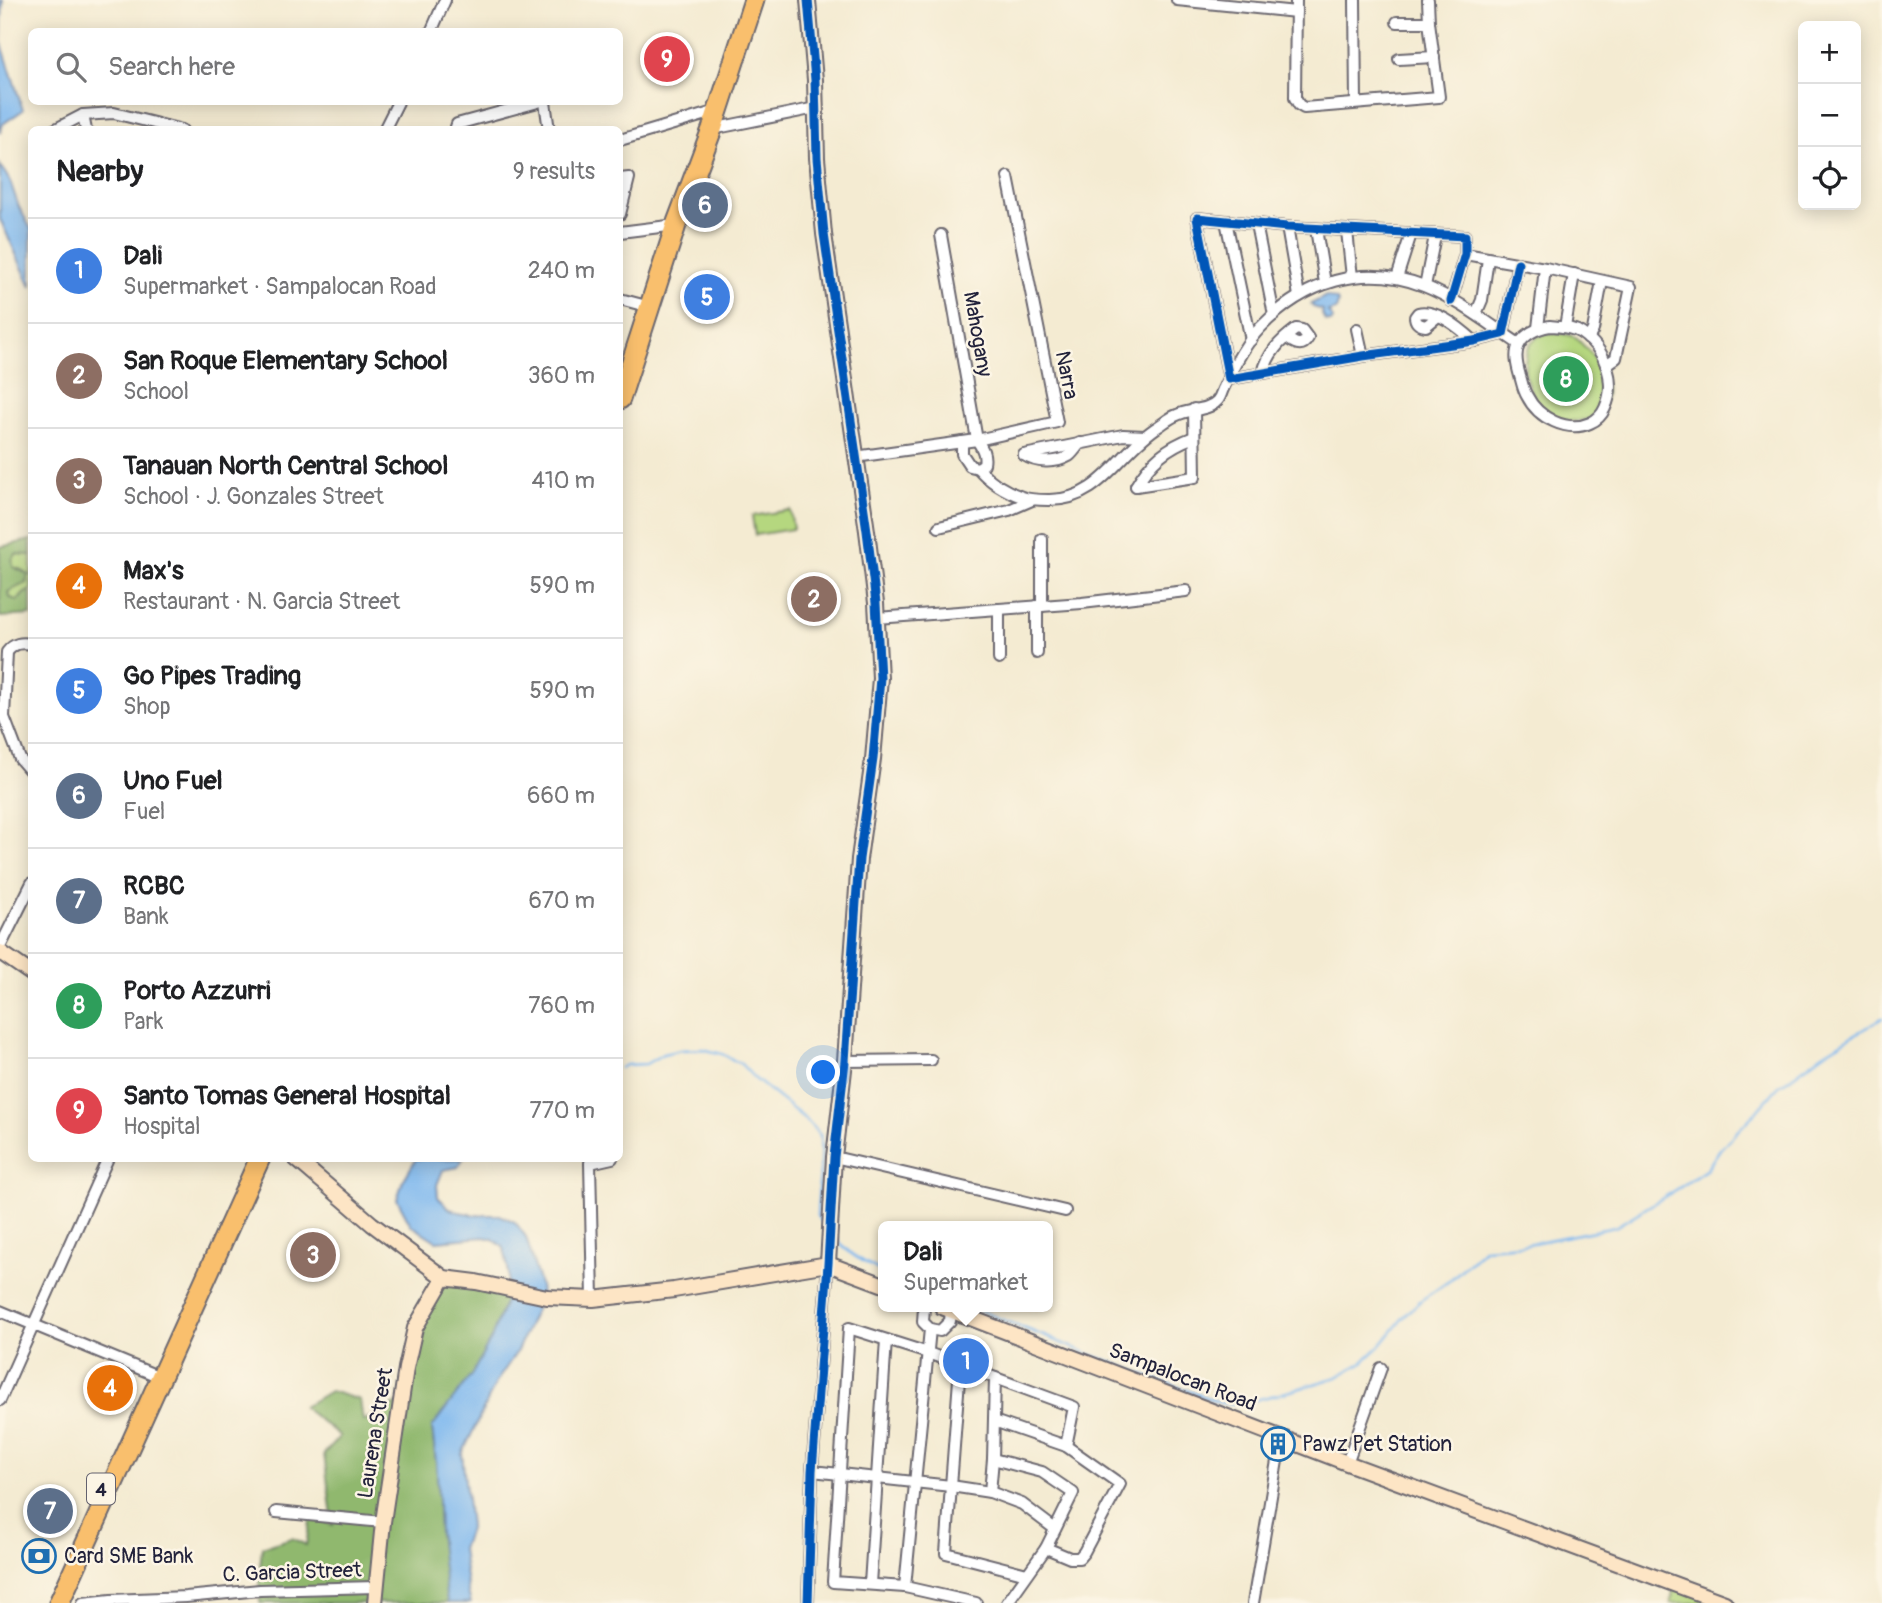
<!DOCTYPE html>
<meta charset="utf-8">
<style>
body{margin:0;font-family:Pangolin,sans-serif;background:#f6f6f6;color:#202124}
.controls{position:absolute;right:21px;top:21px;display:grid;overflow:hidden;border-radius:10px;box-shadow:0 4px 18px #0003}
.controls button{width:63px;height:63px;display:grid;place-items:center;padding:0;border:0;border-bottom:2px solid #e0e0e0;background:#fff;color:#202124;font:35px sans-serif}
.you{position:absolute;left:824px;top:1073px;width:24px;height:24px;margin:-18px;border:5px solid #fff;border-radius:50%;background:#1a73e8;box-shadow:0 0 0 10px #1a73e833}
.badge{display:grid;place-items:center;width:46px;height:46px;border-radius:50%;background:#1f6fb2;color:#fff;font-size:23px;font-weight:700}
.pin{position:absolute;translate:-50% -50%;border:4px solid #fff;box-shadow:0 2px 7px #0006}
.popup{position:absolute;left:878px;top:1221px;width:175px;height:91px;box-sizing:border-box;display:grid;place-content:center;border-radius:10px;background:#fff;filter:drop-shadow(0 2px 5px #0005);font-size:23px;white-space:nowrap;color:#757577}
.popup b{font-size:26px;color:#202124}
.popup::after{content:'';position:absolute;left:50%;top:100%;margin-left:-14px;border:14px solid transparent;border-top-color:#fff}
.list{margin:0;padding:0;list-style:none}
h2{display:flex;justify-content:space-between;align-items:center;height:91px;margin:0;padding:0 28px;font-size:30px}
h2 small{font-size:23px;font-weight:400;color:#757577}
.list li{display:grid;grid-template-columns:46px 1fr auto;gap:21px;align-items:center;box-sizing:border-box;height:105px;padding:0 28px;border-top:2px solid #e0e0e0}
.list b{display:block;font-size:26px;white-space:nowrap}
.list p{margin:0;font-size:23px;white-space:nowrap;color:#757577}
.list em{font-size:23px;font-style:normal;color:#757577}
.icon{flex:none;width:38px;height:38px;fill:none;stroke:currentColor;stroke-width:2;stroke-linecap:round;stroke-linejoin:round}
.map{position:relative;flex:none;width:1882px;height:1603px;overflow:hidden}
.search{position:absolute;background:#fff;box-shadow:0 4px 18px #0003;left:28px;top:28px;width:595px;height:77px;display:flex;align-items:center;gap:18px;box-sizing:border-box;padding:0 24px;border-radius:10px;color:#757577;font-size:26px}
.panel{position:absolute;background:#fff;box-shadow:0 4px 18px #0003;left:28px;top:126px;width:595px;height:1036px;border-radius:10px}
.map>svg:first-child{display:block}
.green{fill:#b5d77f;stroke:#6c7c5d;stroke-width:2}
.forest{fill:#90b86e;stroke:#596d54;stroke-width:2}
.water{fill:#7eb8ef;stroke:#506d95;stroke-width:2}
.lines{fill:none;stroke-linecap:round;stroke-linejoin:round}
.stream{stroke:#7eb8ef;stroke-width:2.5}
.street-casing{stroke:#6c6870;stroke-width:14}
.secondary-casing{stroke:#6c6870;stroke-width:18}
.highway-casing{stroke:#6c6870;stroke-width:23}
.street{stroke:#fff;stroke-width:10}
.secondary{stroke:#fde5c5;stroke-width:14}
.highway{stroke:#f9bf6d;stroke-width:19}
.cycleway-casing{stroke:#fcf5e5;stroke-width:13}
.cycleway{stroke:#0057b8;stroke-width:9}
.labels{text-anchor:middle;stroke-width:5;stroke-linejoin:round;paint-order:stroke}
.shield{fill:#fcf5e5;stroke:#63616e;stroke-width:2}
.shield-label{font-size:19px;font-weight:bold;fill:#22223b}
.street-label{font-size:21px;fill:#22223b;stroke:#fcf5e5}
.poi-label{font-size:21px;fill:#22223b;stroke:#fcf5e5;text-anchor:start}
</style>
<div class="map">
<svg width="1882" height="1603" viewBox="0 0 1882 1603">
<rect width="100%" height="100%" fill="#fcf5e5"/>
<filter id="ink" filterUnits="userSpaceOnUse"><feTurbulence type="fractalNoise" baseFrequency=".0143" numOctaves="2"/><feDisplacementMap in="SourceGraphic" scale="14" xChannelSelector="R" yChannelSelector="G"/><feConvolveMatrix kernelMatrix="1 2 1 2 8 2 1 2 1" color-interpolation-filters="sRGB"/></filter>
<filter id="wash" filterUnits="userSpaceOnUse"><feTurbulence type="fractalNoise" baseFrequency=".00686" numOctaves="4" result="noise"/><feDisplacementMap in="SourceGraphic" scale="28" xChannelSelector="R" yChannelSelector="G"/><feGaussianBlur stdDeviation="1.57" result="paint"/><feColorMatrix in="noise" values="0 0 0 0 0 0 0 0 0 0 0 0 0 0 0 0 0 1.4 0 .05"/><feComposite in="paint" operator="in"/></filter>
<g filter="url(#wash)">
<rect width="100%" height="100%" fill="#f4ebd2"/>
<g class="green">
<path d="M1556,333C1561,334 1567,334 1572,336C1576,337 1581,343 1584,346C1604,364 1619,401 1590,419C1586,420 1583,420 1579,421C1546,424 1519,387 1526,356C1527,349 1529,343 1536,338C1541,334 1550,334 1556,333Z"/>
<polygon points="790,510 793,529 755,535 752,516"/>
<polygon points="16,554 31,555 31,590 25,593 17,601 9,597 8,592 26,583 23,570 13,567 12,560"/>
<polygon points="1674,1585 1721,1603 1671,1603"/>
</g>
<g class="forest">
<polygon points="31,540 31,555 16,554 12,560 13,567 28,574 26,583 20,585 8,592 9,597 17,601 25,593 31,590 31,615 0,617 0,547"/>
<polygon points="444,1278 508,1293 491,1339 472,1375 432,1428 437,1471 439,1532 448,1603 260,1603 259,1579 262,1547 292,1538 306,1545 311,1516 333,1525 324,1454 340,1436 303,1407 330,1391 360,1400 363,1421 400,1402 415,1328"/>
</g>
<g class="water">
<polygon points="0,0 3,0 1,41 23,110 3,124 0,133"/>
<polygon points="0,165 10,181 19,207 31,229 31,287 0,219"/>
<polygon points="1326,296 1337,300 1338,303 1336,310 1328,312 1333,319 1331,322 1325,321 1322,314 1323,310 1313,307 1311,304"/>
<polygon points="416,1159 463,1159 458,1167 443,1170 437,1185 438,1197 450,1209 459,1212 476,1215 500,1215 515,1222 526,1237 540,1285 541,1298 516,1353 497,1381 462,1454 470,1526 462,1549 468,1592 471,1603 448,1603 446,1596 439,1532 437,1471 432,1427 472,1374 491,1339 508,1293 508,1268 504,1248 493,1239 484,1237 436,1241 411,1225 397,1199 403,1181"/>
</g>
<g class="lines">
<g class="stream">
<polyline points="620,1068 626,1065 646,1064 663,1054 681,1050 703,1049 722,1054 741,1064 754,1078 805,1119 820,1135 821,1151 817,1216 825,1225"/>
<path d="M836,1238C848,1255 866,1263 884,1273"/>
<polyline points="971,1307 1089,1354 1221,1403 1239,1404 1291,1391 1337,1377 1363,1362 1381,1345 1402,1319 1420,1301 1449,1281 1485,1248 1522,1245 1615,1227 1679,1188 1707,1169 1720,1149 1757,1111 1779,1086 1823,1054 1882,1018"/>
</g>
</g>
</g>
<g filter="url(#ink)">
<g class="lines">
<g class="street-casing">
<g id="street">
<polyline points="1177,0 1296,12"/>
<polyline points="1296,0 1295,98 1299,105 1304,108 1439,97 1429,22 1428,0"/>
<polyline points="1355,0 1356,103"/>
<polyline points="1397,22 1429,22"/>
<polyline points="431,32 445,0"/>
<polyline points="1399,59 1434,57"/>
<polyline points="545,102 549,130"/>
<polyline points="83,115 86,130"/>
<polyline points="712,129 816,108"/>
<polyline points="54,130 83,115 114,113 182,130"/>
<polyline points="384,130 398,102"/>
<polyline points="455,130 457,124 538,102"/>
<polyline points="620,140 717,111"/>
<polyline points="620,179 629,178 620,214"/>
<polyline points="1226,221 1251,340"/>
<polyline points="1256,224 1274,315"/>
<polyline points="1287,227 1299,296"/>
<polyline points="1316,229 1325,283"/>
<polyline points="1347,231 1352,277"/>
<polyline points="620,232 676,225"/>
<path d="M941,235L977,440C982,448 986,454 984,464L978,468L970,466L962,454V442"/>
<polyline points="1465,254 1545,268 1631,287 1616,358 1606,365"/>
<polyline points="1397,278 1411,234"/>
<polyline points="1425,286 1435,236"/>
<polyline points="620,299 650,307"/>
<polyline points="1451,301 1465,254 1465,236 1287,227 1197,218 1229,379 1363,356 1474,341 1503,334 1518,263"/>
<polyline points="1476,314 1482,300 1488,259"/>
<path d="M1437,317L1426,326C1420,325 1416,324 1415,317L1418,313C1436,308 1461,329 1474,341"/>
<path d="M1550,326C1561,327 1572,327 1581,333C1606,349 1617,382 1605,408C1602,415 1597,420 1590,423C1567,433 1538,418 1527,396C1523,390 1522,382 1520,376C1517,366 1514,354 1519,345C1525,333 1539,328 1550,326Z"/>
<polyline points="1565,327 1574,274"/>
<polyline points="1538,328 1545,268"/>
<polyline points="1357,329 1363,356"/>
<polyline points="1588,339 1593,330 1602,281"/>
<path d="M1263,373C1268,353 1280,341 1296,329L1302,330L1308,338C1302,349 1293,343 1286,337"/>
<polyline points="1024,455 1123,435 1145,436"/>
<path d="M1024,455C1036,463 1055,464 1069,456C1073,453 1077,447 1080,443"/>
<polyline points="855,457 977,440 1057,422 1008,177"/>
<path d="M978,468C989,481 1005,491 1022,497C1031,500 1038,500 1048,500C1101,501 1119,451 1159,426C1165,422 1171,417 1177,415C1189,409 1208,411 1217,401C1221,397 1221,392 1224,387C1233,367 1245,344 1260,328C1304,282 1363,262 1424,286C1459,300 1489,324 1519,344"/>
<polyline points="1136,486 1195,477 1194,409"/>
<path d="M1136,486C1150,461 1167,447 1194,437"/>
<polyline points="939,527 1009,510 1032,500"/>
<polyline points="1042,539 1042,606"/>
<polyline points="999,609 999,659"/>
<polyline points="877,618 1082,603 1186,591"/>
<path d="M32,644C21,642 14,643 7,652L4,717L20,759L32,773"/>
<polyline points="1037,653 1037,606"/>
<polyline points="0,947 32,883"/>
<polyline points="845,1061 931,1060"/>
<polyline points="834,1157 1065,1211"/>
<polyline points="593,1299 590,1163 612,1158"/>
<polyline points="924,1307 923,1322 930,1329 940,1331 950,1321 951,1310"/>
<polyline points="0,1311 160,1377"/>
<polyline points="960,1366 946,1553 1027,1574"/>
<polyline points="0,1400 108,1158"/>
<polyline points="994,1421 1066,1446 1120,1484 1084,1552 1079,1558 1070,1558 1046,1548"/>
<polyline points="993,1459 1042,1472 1073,1493 1046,1548 1007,1603"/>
<polyline points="1347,1463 1381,1368"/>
<polyline points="812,1471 951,1486 990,1492 1022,1504 1055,1529"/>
<polyline points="990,1492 993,1459 995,1378"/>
<polyline points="276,1512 383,1522"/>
<polyline points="870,1584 886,1340"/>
<polyline points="905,1587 930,1329"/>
<polyline points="83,1603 111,1600 186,1597 260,1590 376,1587"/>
<polyline points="808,1603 812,1471 828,1264"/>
<polyline points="976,1603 905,1587 833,1582 849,1328 928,1353 1074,1407 1066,1446"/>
<polyline points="1253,1603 1281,1437"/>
</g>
</g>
<g class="secondary-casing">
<g id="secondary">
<polyline points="808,0 815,80 817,158 824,234 867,531 876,603 880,678 873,759 859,859 845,1061 834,1157 828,1264"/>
<polyline points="0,952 32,974"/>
<polyline points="295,1158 372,1224 444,1278 476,1282 547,1297 593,1299 674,1290 828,1264 884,1285"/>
<polyline points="942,1307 1347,1463 1725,1603"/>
<polyline points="375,1603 383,1522 406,1368 415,1328 444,1278"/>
</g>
</g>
<g class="highway-casing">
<g id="highway">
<polyline points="620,399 676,225 712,129 754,0"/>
<polyline points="59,1603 260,1158"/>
</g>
</g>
<use href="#street" class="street"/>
<use href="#secondary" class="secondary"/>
<use href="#highway" class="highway"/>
<g class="cycleway-casing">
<g id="cycleway">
<polyline points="808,0 815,80 817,158 824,234 867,531 876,603 880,678 873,759 859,859 845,1061 834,1157 828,1264 812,1471 808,1603"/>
<polyline points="1451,301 1465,254 1465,236 1287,227 1197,218 1229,379 1363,356 1474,341 1503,334 1518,263"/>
</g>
</g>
<use href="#cycleway" class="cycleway"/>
</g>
</g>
<defs>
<g id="building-ring" transform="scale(1.75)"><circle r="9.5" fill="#fcf5e5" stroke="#1f6fb2" stroke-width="1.5"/><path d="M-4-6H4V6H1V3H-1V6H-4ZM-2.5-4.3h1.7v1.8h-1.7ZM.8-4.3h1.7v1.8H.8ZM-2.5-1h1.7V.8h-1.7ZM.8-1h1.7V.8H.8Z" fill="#1f6fb2"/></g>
<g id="bank-ring" transform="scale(1.75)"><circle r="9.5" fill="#fcf5e5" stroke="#1f6fb2" stroke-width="1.5"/><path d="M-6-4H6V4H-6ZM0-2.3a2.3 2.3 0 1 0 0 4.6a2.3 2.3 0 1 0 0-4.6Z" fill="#1f6fb2"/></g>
</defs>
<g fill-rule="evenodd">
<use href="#building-ring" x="1278" y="1444"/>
<use href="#bank-ring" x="39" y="1556"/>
</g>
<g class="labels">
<rect class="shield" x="87" y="1473.5" width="28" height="31" rx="5"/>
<g class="shield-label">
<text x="101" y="1496">4</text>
</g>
<g class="street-label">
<text transform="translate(978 334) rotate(80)" y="7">Mahogany</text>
<text transform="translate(1067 375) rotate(79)" y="7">Narra</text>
<text transform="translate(1183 1377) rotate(21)" y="7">Sampalocan Road</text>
<text transform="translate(375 1433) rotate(-81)" y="7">Laurena Street</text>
<text transform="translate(292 1572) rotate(-2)" y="7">C. Garcia Street</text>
</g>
<g class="poi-label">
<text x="1302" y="1451">Pawz Pet Station</text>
<text x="64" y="1563">Card SME Bank</text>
</g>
</g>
</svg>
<div class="controls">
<button>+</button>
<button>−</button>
<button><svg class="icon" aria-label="locate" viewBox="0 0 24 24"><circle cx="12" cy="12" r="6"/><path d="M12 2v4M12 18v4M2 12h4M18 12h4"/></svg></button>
</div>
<div class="you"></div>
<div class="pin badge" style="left:966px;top:1361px;background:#3f7fe0">1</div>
<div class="popup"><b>Dali</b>Supermarket</div>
<div class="pin badge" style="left:814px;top:599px;background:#8d6e63">2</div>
<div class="pin badge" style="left:313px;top:1255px;background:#8d6e63">3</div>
<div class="pin badge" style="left:110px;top:1388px;background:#e8710a">4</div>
<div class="pin badge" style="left:707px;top:297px;background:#3f7fe0">5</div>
<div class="pin badge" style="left:705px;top:205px;background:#5c6f8a">6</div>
<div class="pin badge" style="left:50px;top:1511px;background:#5c6f8a">7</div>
<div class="pin badge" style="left:1566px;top:379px;background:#2e9e5b">8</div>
<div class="pin badge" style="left:667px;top:59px;background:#e0444e">9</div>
<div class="search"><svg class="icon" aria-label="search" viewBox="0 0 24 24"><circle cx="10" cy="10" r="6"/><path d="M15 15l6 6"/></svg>Search here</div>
<section class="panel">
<h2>Nearby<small>9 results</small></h2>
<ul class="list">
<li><span class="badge" style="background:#3f7fe0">1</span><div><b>Dali</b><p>Supermarket · Sampalocan Road</p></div><em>240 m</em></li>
<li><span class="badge" style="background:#8d6e63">2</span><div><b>San Roque Elementary School</b><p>School</p></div><em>360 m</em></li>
<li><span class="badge" style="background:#8d6e63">3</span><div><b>Tanauan North Central School</b><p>School · J. Gonzales Street</p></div><em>410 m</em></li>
<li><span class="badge" style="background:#e8710a">4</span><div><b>Max's</b><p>Restaurant · N. Garcia Street</p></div><em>590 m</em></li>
<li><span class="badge" style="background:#3f7fe0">5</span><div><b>Go Pipes Trading</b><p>Shop</p></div><em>590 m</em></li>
<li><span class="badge" style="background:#5c6f8a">6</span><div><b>Uno Fuel</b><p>Fuel</p></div><em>660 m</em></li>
<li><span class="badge" style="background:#5c6f8a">7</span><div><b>RCBC</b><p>Bank</p></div><em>670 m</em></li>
<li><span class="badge" style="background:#2e9e5b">8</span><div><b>Porto Azzurri</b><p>Park</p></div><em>760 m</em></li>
<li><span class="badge" style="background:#e0444e">9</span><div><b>Santo Tomas General Hospital</b><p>Hospital</p></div><em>770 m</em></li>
</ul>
</section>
</div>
